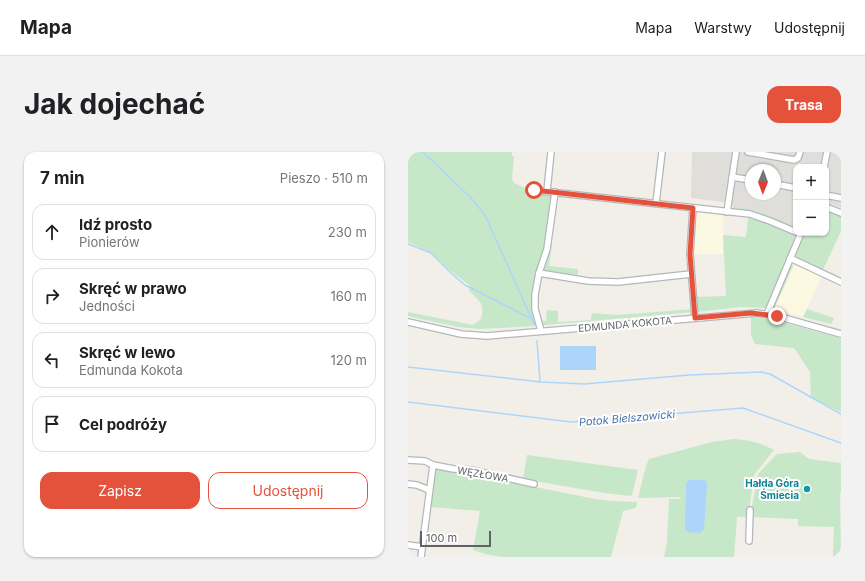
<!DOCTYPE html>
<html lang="pl">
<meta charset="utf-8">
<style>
body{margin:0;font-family:Inter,sans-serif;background:#f2f2f2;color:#202124}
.controls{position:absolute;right:12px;top:12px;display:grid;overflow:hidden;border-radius:8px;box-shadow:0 1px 3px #0004}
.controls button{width:36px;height:36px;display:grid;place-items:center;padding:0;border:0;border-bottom:1px solid #e0e0e0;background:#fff;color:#202124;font:20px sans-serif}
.compass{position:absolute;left:337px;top:12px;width:36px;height:36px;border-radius:50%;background:#fff;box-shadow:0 1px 3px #0004;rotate:181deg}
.scale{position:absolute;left:12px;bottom:10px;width:71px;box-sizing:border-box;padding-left:4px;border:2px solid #5f6268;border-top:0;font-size:11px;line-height:14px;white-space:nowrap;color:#5f6268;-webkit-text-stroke:3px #fff;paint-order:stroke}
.stop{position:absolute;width:12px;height:12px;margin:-9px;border:3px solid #e4523b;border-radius:50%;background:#fff}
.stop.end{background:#e4523b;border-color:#fff;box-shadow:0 1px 4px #0008}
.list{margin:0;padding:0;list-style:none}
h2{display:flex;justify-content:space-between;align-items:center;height:52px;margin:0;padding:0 16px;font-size:17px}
h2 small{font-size:13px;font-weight:400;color:#757577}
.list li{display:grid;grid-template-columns:26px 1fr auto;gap:12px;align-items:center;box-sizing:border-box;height:56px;margin:0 8px 8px;padding:0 8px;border:1px solid #e0e0e0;border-radius:12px}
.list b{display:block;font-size:15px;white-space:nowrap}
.list p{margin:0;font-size:13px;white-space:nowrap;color:#757577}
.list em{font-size:13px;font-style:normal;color:#757577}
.actions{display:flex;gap:8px;padding:12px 16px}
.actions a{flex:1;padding:9px 0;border:1px solid #e4523b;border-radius:12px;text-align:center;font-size:14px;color:#e4523b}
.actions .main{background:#e4523b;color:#fff}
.icon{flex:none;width:22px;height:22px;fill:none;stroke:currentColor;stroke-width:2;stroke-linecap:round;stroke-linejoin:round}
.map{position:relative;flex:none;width:433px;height:405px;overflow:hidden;border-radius:12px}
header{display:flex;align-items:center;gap:24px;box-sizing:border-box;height:56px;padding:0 20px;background:#fff;border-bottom:1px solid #e0e0e0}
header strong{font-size:19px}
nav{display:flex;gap:22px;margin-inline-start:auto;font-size:14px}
.intro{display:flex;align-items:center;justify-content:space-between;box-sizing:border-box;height:96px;padding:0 24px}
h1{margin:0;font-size:28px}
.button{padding:10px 18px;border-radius:12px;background:#e4523b;color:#fff;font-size:14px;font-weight:700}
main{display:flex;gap:24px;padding:0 24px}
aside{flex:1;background:#fff;border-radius:12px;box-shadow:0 1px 3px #0004}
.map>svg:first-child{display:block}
.commercial{fill:#fdf8e1}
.industrial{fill:#e0deda;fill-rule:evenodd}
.green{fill:#c6e7c8}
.water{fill:#add5fc}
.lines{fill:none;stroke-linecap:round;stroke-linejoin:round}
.stream{stroke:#add5fc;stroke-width:1.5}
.minor-casing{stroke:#b5b7bc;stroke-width:8}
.minor{stroke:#fff;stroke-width:5.5}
.route{stroke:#e4523b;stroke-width:5}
.culture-dot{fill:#0f9aa8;stroke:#fff;stroke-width:1.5}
.labels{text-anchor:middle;stroke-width:4;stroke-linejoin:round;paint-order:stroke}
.street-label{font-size:10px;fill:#5f6268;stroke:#fff}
.culture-label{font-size:10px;font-weight:bold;fill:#0d838f;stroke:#fff;text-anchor:end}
.water-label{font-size:11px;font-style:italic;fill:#4874af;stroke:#fff}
</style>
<header>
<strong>Mapa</strong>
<nav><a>Mapa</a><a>Warstwy</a><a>Udostępnij</a></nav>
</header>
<div class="intro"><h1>Jak dojechać</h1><a class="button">Trasa</a></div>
<main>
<aside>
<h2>7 min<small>Pieszo · 510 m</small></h2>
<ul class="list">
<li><svg class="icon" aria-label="ahead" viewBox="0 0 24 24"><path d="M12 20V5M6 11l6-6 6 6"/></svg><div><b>Idź prosto</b><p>Pionierów</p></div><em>230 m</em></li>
<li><svg class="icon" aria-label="right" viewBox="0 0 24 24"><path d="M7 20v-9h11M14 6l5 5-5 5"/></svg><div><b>Skręć w prawo</b><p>Jedności</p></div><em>160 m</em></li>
<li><svg class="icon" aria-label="left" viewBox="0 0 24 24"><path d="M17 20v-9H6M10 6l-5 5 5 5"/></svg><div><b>Skręć w lewo</b><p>Edmunda Kokota</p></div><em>120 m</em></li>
<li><svg class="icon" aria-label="arrive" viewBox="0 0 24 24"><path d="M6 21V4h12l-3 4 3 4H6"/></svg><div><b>Cel podróży</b></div></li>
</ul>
<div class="actions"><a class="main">Zapisz</a><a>Udostępnij</a></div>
</aside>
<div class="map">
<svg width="433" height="405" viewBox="0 0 433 405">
<rect width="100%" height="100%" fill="#f1efe8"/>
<g class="commercial">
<polygon points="288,59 315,63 315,102 284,102"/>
<polygon points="387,111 414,124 395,165 366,157"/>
</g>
<path class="industrial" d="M284,0H433V56L418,50V15H388V75L349,59L326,55L323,51L283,46ZM343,18H367V42H343Z"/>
<g class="green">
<path d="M0,0H104V4H106L104,28L106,31L115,35L122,39L143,44L144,45L138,96L125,160L128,172V174L72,177L50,175L0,164V160L65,173L73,167C78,149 69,149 61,138V133L44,120L24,101L0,90Z"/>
<path d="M323,51L327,55C349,57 368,66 388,75V77L344,59L326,56Z"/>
<polygon points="418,57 433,65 433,79 415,118 388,107 387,105 397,81 418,81"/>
<polygon points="340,66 345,66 383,80 386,82 387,88 361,150 357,156 332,155 289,160 287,145 318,144 315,83 338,85"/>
<polygon points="144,92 141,114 170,117 170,123 137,120 136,114"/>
<polygon points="383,113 385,114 366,157 364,156"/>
<polygon points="285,157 285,160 138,173 135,173 133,167 135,169 138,169 139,158 150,159 150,170 183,168 184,161 210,163"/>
<polygon points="399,157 426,166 423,172 395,165"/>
<polygon points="343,165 363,167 433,186 433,260 403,246 402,220 386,196 347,192 343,183"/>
<path d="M326,287C341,288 353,291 366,298L346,323L340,365H329L326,405H256L259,390L261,347H272L273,345L230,346L238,314L241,307L304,290Z"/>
<polygon points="392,300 401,307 433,311 433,340 432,342 433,405 425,405 426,375 390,374 390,367 342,365 350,322 369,302"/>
<polygon points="119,303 230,318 224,343 222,344 196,341 115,327"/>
<polygon points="28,315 187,347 203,349 229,350 228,356 215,359 203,405 94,405 77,402 65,398 72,359 23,355"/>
</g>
<g class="water">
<rect x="152" y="194" width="36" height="24"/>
<polygon points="281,328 297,328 299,332 296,377 292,381 280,380 277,378 278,332"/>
</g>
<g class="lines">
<g class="stream">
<polyline points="15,0 63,46 77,63 126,172"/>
<polyline points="0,92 23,101 43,121 57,133 124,167"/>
<polyline points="129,189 132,229"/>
<polyline points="0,215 133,230 176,232 281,223 353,220 362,222 433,262"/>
<polyline points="0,250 163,270 335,256 433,291"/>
</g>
<g class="minor-casing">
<g id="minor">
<polyline points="340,0 386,8 390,6 392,0"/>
<polyline points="416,15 419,0"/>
<polyline points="324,25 343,28"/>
<polyline points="367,32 388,36"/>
<polyline points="124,38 342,62 362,69 388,80"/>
<polyline points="139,39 143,0"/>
<polyline points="418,43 433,46"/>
<polyline points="248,51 254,0"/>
<polyline points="418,55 433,61"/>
<polyline points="285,56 282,102 287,166"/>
<polyline points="319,60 328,0"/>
<polyline points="382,106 433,130"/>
<polyline points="131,121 180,129 210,130 283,122"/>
<polyline points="359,162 393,81"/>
<polyline points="0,170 53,182 79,184 349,161 369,164 433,182"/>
<polyline points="133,179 127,157 127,143 131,121 139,97 147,40"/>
<polyline points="0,308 17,309 25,313 46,317 63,318 126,332"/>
<polyline points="0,332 9,333 21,338"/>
<polyline points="341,389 342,358"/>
<polyline points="0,393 14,395"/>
<polyline points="13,405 25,313"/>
</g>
</g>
<use href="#minor" class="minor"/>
</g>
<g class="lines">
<polyline class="route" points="126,38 285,56 282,102 287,166 343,161 369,164"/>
</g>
<circle class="culture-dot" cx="399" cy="337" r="4"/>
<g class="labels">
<g class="street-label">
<text transform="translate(217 172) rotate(-5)" y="4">EDMUNDA KOKOTA</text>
<text transform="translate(75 322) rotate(10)" y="4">WĘZŁOWA</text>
</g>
<g class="culture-label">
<text x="391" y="335">Hałda Góra<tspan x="391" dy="12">Śmiecia</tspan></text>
</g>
<g class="water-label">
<text transform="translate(219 266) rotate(-5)" y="4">Potok Bielszowicki</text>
</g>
</g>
</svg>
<div class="controls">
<button>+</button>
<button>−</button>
</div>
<svg class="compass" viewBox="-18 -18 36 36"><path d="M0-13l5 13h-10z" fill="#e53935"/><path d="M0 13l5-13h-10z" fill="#757577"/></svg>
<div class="scale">100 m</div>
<div class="stop" style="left:126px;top:38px"></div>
<div class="stop end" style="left:369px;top:164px"></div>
</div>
</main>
